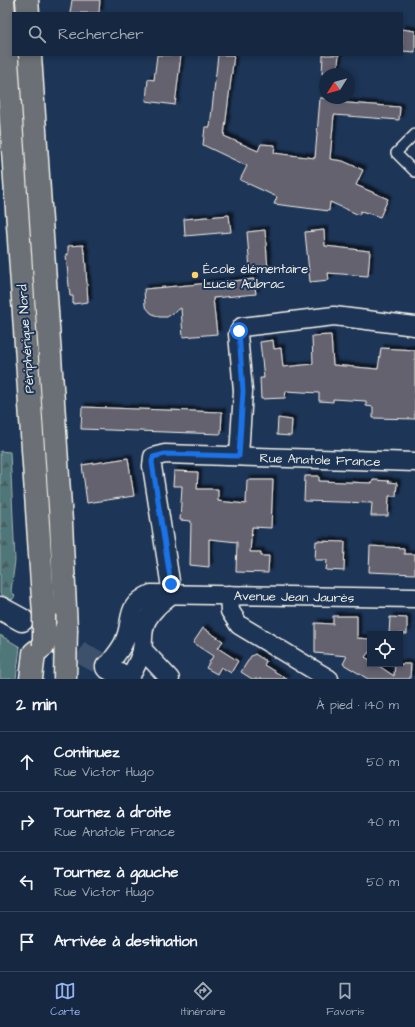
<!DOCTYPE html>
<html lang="fr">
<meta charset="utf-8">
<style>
body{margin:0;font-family:"Architects Daughter",sans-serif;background:#1f3048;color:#f1f3f6}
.controls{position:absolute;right:12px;bottom:12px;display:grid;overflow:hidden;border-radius:0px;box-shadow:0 2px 6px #0003}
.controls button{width:36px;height:36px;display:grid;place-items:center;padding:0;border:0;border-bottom:1px solid #35445a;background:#162841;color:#f1f3f6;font:20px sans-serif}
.compass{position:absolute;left:319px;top:68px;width:36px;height:36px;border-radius:50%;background:#162841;box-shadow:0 2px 6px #0003;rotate:233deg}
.stop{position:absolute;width:12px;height:12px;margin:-9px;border:3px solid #1a73e8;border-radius:50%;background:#fff}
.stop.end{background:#1a73e8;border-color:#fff;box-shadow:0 1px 4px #0008}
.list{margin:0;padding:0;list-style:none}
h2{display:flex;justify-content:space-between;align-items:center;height:52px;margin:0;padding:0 16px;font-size:17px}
h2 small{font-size:13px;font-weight:400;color:#9ea6b1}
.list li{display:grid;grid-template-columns:26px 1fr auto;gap:12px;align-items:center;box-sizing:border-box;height:60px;padding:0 16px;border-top:1px solid #35445a}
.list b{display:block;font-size:15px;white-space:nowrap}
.list p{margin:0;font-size:13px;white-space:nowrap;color:#9ea6b1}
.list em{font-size:13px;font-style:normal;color:#9ea6b1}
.icon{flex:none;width:22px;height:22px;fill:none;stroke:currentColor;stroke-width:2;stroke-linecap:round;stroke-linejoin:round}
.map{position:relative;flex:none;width:415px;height:679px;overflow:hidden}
.search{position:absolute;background:#162841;box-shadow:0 2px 6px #0003;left:12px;right:12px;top:12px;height:44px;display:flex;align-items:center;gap:10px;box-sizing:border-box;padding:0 14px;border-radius:0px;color:#9ea6b1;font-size:15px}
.sheet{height:292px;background:#162841}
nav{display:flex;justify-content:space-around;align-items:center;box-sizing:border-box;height:56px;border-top:1px solid #35445a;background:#162841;font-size:11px;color:#9ea6b1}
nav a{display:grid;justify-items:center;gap:2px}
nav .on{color:#95b2f1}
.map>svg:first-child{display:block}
.green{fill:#4f7679;stroke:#a2b4b0}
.forest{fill:url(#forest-firs);stroke:#a2b4b0}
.building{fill:#65626f;stroke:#f4f1e8;filter:url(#shadow)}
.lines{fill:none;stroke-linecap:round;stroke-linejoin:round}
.secondary-tunnel{stroke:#3d516d;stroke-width:22;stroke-dasharray:22 11;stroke-linecap:butt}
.service-casing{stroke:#f4f1e8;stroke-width:12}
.minor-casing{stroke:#f4f1e8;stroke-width:21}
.secondary-casing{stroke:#f4f1e8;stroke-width:25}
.trunk-casing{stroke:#f4f1e8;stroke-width:25}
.service{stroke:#1d3557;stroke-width:9}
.minor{stroke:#1d3557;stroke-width:18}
.secondary{stroke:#1d3557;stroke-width:22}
.trunk{stroke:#6a7074;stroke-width:22}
.trunk-bridge-casing{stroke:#f4f1e8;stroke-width:25;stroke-linecap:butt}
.trunk-bridge{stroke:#6a7074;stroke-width:22}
.route{stroke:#1a73e8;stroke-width:5}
.poi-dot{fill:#ffd166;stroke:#1d3557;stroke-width:1.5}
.labels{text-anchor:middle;stroke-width:4;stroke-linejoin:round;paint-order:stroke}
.poi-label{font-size:13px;fill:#f4f1e8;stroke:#1d3557;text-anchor:start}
.street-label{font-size:13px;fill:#f4f1e8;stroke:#1d3557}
</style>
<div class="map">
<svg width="415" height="679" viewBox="0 0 415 679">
<defs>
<pattern id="forest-firs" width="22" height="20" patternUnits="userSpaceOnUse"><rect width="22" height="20" fill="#4f7679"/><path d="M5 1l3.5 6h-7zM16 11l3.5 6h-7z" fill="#4c5d5d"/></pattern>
<filter id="shadow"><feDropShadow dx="3.5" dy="-3.5" stdDeviation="1" flood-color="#0009"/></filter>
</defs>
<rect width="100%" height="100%" fill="#1d3557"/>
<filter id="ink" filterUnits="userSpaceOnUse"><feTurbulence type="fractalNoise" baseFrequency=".025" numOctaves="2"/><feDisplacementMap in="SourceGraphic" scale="8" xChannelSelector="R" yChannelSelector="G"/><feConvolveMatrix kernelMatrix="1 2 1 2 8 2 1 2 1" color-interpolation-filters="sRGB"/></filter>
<g filter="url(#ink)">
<polygon class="green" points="0,635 20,647 16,679 0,679"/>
<polygon class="forest" points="0,451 10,452 15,561 11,591 15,596 12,600 0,594"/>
<g class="building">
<polygon points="72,0 100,0 99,13 70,13"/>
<polygon points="402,29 415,31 415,52 402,51"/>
<polygon points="157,55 181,55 175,105 146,101 148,79 154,80"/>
<polygon points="218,55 234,55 224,136 258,151 261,144 275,145 274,153 315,158 320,98 335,98 335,102 400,107 399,120 334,115 330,159 343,161 363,170 356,185 388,199 380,217 361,211 359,215 330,202 329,211 274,204 277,197 240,180 247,166 203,145 205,127 210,127"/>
<polygon points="323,55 339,55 337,74 322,74"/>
<polygon points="229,215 231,232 185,236 184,219"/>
<polygon points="265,230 268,269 250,270 247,232"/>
<polygon points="324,230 325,246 370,251 368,276 328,273 329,280 310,282 305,232"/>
<polygon points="83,245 84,253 85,253 88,302 73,304 73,296 70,296 66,255 68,255 68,246"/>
<polygon points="254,279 256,294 213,298 217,334 183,337 181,308 167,317 159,317 151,313 145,306 144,289"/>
<polygon points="331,335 333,365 378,369 381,348 415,350 415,419 373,418 373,407 366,406 366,401 333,399 333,402 319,401 319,393 286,391 285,398 261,399 260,378 264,378 260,342 273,340 274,349 281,348 283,367 313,364 312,336"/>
<polygon points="82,407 222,412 221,434 81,429"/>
<polygon points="278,418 292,420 291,436 277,435"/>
<polygon points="128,458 134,496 87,503 82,465"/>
<polygon points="174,471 198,472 197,489 218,489 218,501 246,504 247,480 273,480 271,528 252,527 250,552 261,552 261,556 269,556 268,573 236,572 237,542 209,539 209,567 190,565 191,521 180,520 182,486 173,486"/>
<polygon points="305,476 319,476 319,481 372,483 373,480 389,481 388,482 397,483 396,496 389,496 388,516 371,516 372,503 304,501"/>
<polygon points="316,541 345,542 344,571 326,570 327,560 315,560"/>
<polygon points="370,546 404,548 404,554 415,554 415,574 369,572"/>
<polygon points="333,616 357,616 357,638 370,639 370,651 365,657 370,660 370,664 376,664 394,676 395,664 411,664 410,679 368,679 343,664 347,656 315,653 315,623 333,624"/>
<polygon points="390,617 407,618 407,634 389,634"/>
<polygon points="203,628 223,641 218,648 238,661 231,673 221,667 217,674 206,668 213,656 193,643"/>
<polygon points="255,654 266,661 264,665 287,679 252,679 241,672 251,656"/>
</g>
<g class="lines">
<polyline class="secondary-tunnel" points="50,636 107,667"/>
<g class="service-casing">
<polyline id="service" points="415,134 396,153 415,172"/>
</g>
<g class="minor-casing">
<g id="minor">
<polyline points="239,456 243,391 238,334 242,327 334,316 415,326"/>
<polyline points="172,594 152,466 153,457 165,454 415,462"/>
<polyline points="229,595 230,611 239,625 329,679"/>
<polyline points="142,649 170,679"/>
<path d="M107,667C112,659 119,652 123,644C135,622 122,607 151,594L415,598"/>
<path d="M129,679C134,670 139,661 142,651C144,639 141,629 148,618C154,608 163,601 172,594"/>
</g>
</g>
<g class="secondary-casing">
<g id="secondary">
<polyline points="0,608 22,620"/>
<polyline points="107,667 128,679"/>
</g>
</g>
<g class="trunk-casing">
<g id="trunk">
<polyline points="3,0 44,614"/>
<polyline points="27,0 28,13"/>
<polyline points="30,55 61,522 66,629"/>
<polyline points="31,679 34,653 44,645"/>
</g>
</g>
<use href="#service" class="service"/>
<use href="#minor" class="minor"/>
<use href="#secondary" class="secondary"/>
<use href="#trunk" class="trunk"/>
<g class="trunk-bridge-casing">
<g id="trunk-bridge">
<polyline points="44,614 44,645"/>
<polyline points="65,679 66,629"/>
</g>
</g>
<use href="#trunk-bridge" class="trunk-bridge"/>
</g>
</g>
<g class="lines" filter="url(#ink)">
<polyline class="route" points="171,584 152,462 153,457 165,454 239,456 243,391 239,331"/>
</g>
<circle class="poi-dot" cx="195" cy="275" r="4"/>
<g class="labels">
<g class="poi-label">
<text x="203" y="273">École élémentaire<tspan x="203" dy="15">Lucie Aubrac</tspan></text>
</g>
<g class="street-label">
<text transform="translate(25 339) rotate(-94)" y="5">Périphérique Nord</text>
<text transform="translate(320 459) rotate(2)" y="5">Rue Anatole France</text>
<text transform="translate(294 596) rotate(1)" y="5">Avenue Jean Jaurès</text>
</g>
</g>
</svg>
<div class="controls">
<button><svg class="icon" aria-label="locate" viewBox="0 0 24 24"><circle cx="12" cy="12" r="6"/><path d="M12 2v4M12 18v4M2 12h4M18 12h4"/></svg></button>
</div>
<svg class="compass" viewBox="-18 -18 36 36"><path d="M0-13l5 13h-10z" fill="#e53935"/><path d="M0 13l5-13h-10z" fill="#9ea6b1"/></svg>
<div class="stop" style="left:239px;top:331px"></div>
<div class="stop end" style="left:171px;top:584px"></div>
<div class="search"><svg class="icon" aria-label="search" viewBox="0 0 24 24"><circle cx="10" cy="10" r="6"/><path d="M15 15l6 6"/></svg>Rechercher</div>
</div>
<section class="sheet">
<h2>2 min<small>À pied · 140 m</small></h2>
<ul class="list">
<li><svg class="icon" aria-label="ahead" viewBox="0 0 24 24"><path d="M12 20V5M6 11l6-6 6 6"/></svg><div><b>Continuez</b><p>Rue Victor Hugo</p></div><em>50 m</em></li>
<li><svg class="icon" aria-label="right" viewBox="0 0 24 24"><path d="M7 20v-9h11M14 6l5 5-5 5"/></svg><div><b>Tournez à droite</b><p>Rue Anatole France</p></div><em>40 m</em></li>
<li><svg class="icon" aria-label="left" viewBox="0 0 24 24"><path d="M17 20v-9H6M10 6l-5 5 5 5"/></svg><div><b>Tournez à gauche</b><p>Rue Victor Hugo</p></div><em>50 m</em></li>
<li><svg class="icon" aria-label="arrive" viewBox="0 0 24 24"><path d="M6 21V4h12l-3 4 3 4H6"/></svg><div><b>Arrivée à destination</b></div></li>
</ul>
</section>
<nav>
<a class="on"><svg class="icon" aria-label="map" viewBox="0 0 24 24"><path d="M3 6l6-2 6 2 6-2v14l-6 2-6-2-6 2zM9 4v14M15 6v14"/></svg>Carte</a>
<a><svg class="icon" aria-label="directions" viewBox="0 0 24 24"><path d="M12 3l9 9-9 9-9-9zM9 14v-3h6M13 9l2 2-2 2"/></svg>Itinéraire</a>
<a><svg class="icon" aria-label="saved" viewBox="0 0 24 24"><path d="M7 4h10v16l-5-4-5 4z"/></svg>Favoris</a>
</nav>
